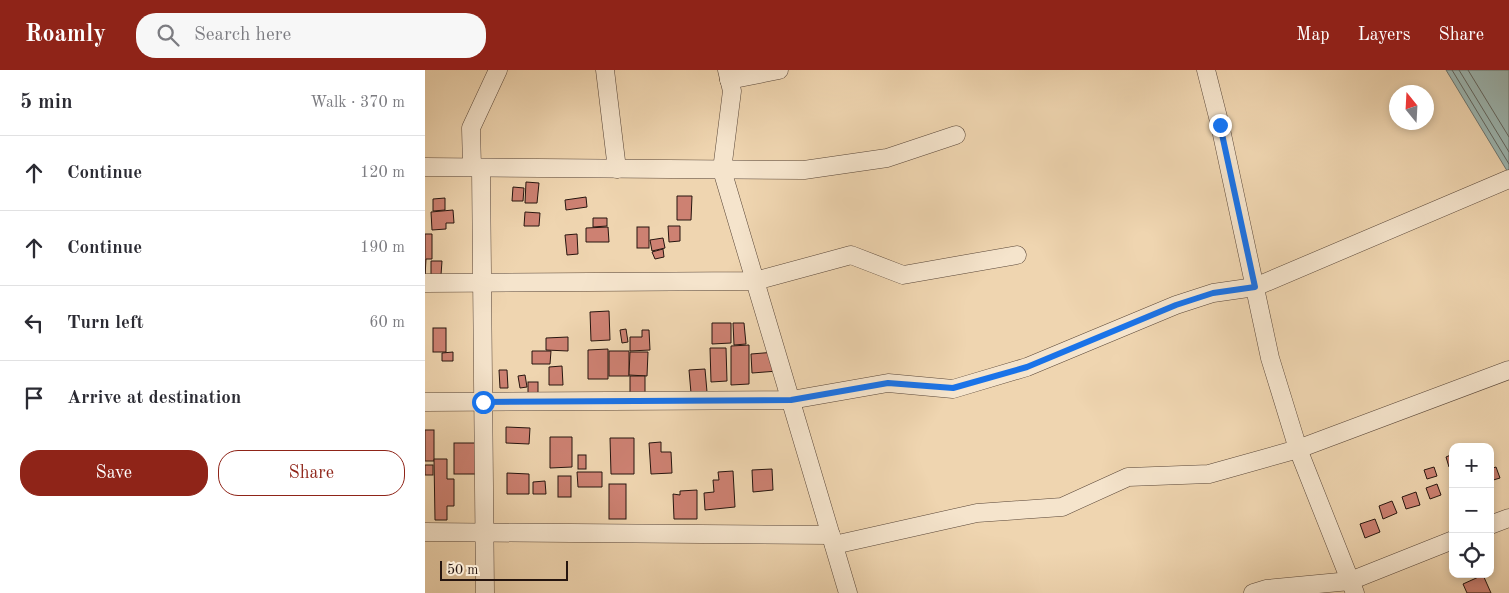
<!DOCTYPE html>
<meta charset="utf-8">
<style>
body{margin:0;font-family:"Old Standard TT",serif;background:#f7f7f7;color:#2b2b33}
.controls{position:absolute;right:15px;bottom:15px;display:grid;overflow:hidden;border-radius:10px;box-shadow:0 2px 8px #0003}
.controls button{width:45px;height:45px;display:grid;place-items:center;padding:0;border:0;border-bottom:1px solid #e1e1e2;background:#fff;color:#2b2b33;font:25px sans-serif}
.compass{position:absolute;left:964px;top:15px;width:45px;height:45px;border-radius:50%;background:#fff;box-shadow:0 2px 8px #0003;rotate:342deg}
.scale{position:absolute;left:15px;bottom:12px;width:128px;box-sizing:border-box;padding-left:5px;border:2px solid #26150f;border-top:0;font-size:14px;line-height:18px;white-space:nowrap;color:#26150f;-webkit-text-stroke:4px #f5e4cc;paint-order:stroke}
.stop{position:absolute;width:15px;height:15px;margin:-11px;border:4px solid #1a73e8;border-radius:50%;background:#fff}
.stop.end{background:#1a73e8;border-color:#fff;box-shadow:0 1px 5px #0008}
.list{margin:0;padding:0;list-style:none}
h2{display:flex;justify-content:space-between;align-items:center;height:65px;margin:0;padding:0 20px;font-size:21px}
h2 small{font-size:16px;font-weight:400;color:#7c7c81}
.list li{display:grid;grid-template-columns:32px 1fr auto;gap:15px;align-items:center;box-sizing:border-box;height:75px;padding:0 20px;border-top:1px solid #e1e1e2}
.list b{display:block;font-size:19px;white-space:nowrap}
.list em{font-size:16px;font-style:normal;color:#7c7c81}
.actions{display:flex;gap:10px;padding:15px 20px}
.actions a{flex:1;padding:11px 0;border:1px solid #8f2418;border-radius:20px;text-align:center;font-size:18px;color:#8f2418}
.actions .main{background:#8f2418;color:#fff}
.icon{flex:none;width:28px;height:28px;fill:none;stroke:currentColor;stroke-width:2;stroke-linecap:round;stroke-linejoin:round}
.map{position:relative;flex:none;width:1084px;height:523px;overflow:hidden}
header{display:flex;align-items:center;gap:30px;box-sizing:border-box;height:70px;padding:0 25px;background:#8f2418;color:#fff}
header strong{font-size:24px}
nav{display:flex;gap:28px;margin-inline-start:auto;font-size:18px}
.search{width:350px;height:45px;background:#f7f7f7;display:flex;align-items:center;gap:12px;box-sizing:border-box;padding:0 18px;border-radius:20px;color:#7c7c81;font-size:19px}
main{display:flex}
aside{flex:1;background:#fff}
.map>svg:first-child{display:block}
.water{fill:#9cb7b3;stroke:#6d7671}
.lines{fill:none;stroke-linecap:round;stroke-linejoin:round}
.shore{stroke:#616661;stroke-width:1}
.building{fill:#cd8172;stroke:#26150f}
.minor-casing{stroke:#584537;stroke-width:19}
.minor{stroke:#f5e4cc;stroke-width:18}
.route{stroke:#1a73e8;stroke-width:6}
</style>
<header>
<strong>Roamly</strong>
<div class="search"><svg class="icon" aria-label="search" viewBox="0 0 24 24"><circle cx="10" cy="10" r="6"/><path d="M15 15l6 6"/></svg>Search here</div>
<nav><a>Map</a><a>Layers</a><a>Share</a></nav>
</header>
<main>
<aside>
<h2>5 min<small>Walk · 370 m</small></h2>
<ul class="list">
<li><svg class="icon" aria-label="ahead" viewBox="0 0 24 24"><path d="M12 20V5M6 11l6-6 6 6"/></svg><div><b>Continue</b></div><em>120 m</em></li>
<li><svg class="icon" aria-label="ahead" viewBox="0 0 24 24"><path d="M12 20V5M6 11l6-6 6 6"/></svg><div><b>Continue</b></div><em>190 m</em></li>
<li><svg class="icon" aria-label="left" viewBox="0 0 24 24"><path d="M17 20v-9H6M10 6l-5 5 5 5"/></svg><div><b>Turn left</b></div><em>60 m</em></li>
<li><svg class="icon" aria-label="arrive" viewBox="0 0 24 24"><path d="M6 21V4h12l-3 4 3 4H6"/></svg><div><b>Arrive at destination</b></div></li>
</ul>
<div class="actions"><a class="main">Save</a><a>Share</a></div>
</aside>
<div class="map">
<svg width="1084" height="523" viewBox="0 0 1084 523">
<rect width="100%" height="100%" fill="#efd5b0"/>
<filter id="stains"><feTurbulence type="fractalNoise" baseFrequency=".004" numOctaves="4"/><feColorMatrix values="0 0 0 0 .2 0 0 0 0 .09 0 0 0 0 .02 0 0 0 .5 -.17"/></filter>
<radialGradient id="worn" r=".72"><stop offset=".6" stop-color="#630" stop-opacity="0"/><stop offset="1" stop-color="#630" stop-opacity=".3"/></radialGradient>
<polygon class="water" points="1021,0 1084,0 1084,104"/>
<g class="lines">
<g class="shore">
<polyline points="1027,0 1084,94"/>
<polyline points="1034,0 1084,82"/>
<polyline points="1043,0 1084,67"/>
</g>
</g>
<g class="building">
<polygon points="101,112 114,113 112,133 100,133"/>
<polygon points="88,117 99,118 98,131 87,131"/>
<polygon points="252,126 267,126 266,150 252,150"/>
<polygon points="161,127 162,137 141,140 140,130"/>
<polygon points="20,128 20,140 8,141 8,129"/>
<polygon points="28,140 29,153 21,153 21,159 7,160 6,142"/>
<polygon points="100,142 115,143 114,156 99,156"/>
<polygon points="168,148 182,148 182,156 168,157"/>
<polygon points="243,156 255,156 255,171 244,172"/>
<polygon points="183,157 184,172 161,172 161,158"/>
<rect x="212" y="157" width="12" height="21"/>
<polygon points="0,164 7,164 7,189 1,189 0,207"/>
<polygon points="152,164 153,184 142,185 140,165"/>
<polygon points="238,168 240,178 227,181 225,170"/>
<polygon points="238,179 239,187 230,189 227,182"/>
<polygon points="6,191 17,191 16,205 6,205"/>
<polygon points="184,241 185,270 166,271 165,242"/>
<polygon points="287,253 306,253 306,273 287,274"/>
<polygon points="308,253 319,253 321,274 309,275"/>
<rect x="8" y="258" width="13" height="24"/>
<polygon points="201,259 203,272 197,273 195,260"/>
<polygon points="217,260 224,260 225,280 205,281 205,267 217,267"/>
<polygon points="143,267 143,281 121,280 121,268"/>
<polygon points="324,275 324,314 306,315 306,276"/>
<polygon points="285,278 301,278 302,311 286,312"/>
<polygon points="183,279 183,309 163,309 163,280"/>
<polygon points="107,281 126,281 125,294 107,294"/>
<rect x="184" y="281" width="20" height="25"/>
<polygon points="28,282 28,291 17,291 17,283"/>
<polygon points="205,282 223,282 222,306 204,305"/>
<polygon points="351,282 353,301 327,303 326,284"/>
<polygon points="137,296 138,315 124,315 124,297"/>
<polygon points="280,299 282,322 266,323 264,300"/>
<polygon points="74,300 82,300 83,318 75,318"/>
<polygon points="100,305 102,317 95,318 93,306"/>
<rect x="205" y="306" width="15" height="21"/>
<rect x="103" y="312" width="10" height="11"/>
<polygon points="81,357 105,358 104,374 81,373"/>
<rect x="0" y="360" width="9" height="31"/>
<polygon points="125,367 147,367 147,397 125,398"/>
<polygon points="185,368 209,368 209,404 186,404"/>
<polygon points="236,372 236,382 246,382 247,403 226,404 224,373"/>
<rect x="29" y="373" width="24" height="31"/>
<polygon points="1028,384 1028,396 1024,397 1021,387"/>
<rect x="153" y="385" width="8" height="14"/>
<polygon points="9,389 22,389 22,409 29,409 29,436 22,436 22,450 10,450"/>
<rect x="0" y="395" width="8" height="10"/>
<polygon points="1009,397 1012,406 1002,409 999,400"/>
<polygon points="1071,397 1075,408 1065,411 1065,399"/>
<polygon points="347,399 348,420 328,422 327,400"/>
<polygon points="308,401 310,437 280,440 279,423 289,422 288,410 294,410 293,402"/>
<polygon points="152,402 177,402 177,417 153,417"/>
<polygon points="82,403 104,404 104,424 82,424"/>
<rect x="133" y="406" width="13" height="21"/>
<polygon points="120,411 121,424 108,424 108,412"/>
<rect x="184" y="414" width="17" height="35"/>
<polygon points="1012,414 1016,425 1005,429 1001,418"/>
<polygon points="272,420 272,449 249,449 248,424 255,425 255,421"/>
<polygon points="991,422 995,435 981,439 977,427"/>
<polygon points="967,431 972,443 958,449 954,436"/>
<polygon points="950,449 955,462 940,468 935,454"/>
<polygon points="1058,505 1066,523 1042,523 1038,514"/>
</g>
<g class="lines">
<g class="minor-casing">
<g id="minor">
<polyline points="180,0 192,99"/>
<polyline points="302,0 307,21 297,100 423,523"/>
<polyline points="781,0 795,55 845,288 873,379 930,523"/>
<polyline points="304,10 354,0"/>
<polyline points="0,97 379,100 462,88 531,65"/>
<polyline points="47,97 46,58 73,0"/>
<polyline points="56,98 60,523"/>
<polyline points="0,213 330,211 426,185 478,205 592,185"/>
<polyline points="0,332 366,330 463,313 528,319 602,297 751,235 788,223 830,217 1084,109"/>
<polyline points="1065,455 1084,448"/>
<polyline points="0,462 406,465"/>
<polyline points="409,475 552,443 637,437 703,407 784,404 873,379 1084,300"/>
<polyline points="828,523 841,519 925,511 1028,470"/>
</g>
</g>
<use href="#minor" class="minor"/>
</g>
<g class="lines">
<polyline class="route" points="58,332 366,330 463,313 528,318 602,297 751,235 788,223 830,217 795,55"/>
</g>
<rect width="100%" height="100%" filter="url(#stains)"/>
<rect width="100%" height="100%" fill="url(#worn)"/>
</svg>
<div class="controls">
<button>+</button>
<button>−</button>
<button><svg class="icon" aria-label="locate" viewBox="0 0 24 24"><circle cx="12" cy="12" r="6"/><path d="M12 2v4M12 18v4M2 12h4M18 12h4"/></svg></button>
</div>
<svg class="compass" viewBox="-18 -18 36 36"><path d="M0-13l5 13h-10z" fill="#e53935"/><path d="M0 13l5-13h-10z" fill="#7c7c81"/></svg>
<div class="scale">50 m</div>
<div class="stop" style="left:58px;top:332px"></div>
<div class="stop end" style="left:795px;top:55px"></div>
</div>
</main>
